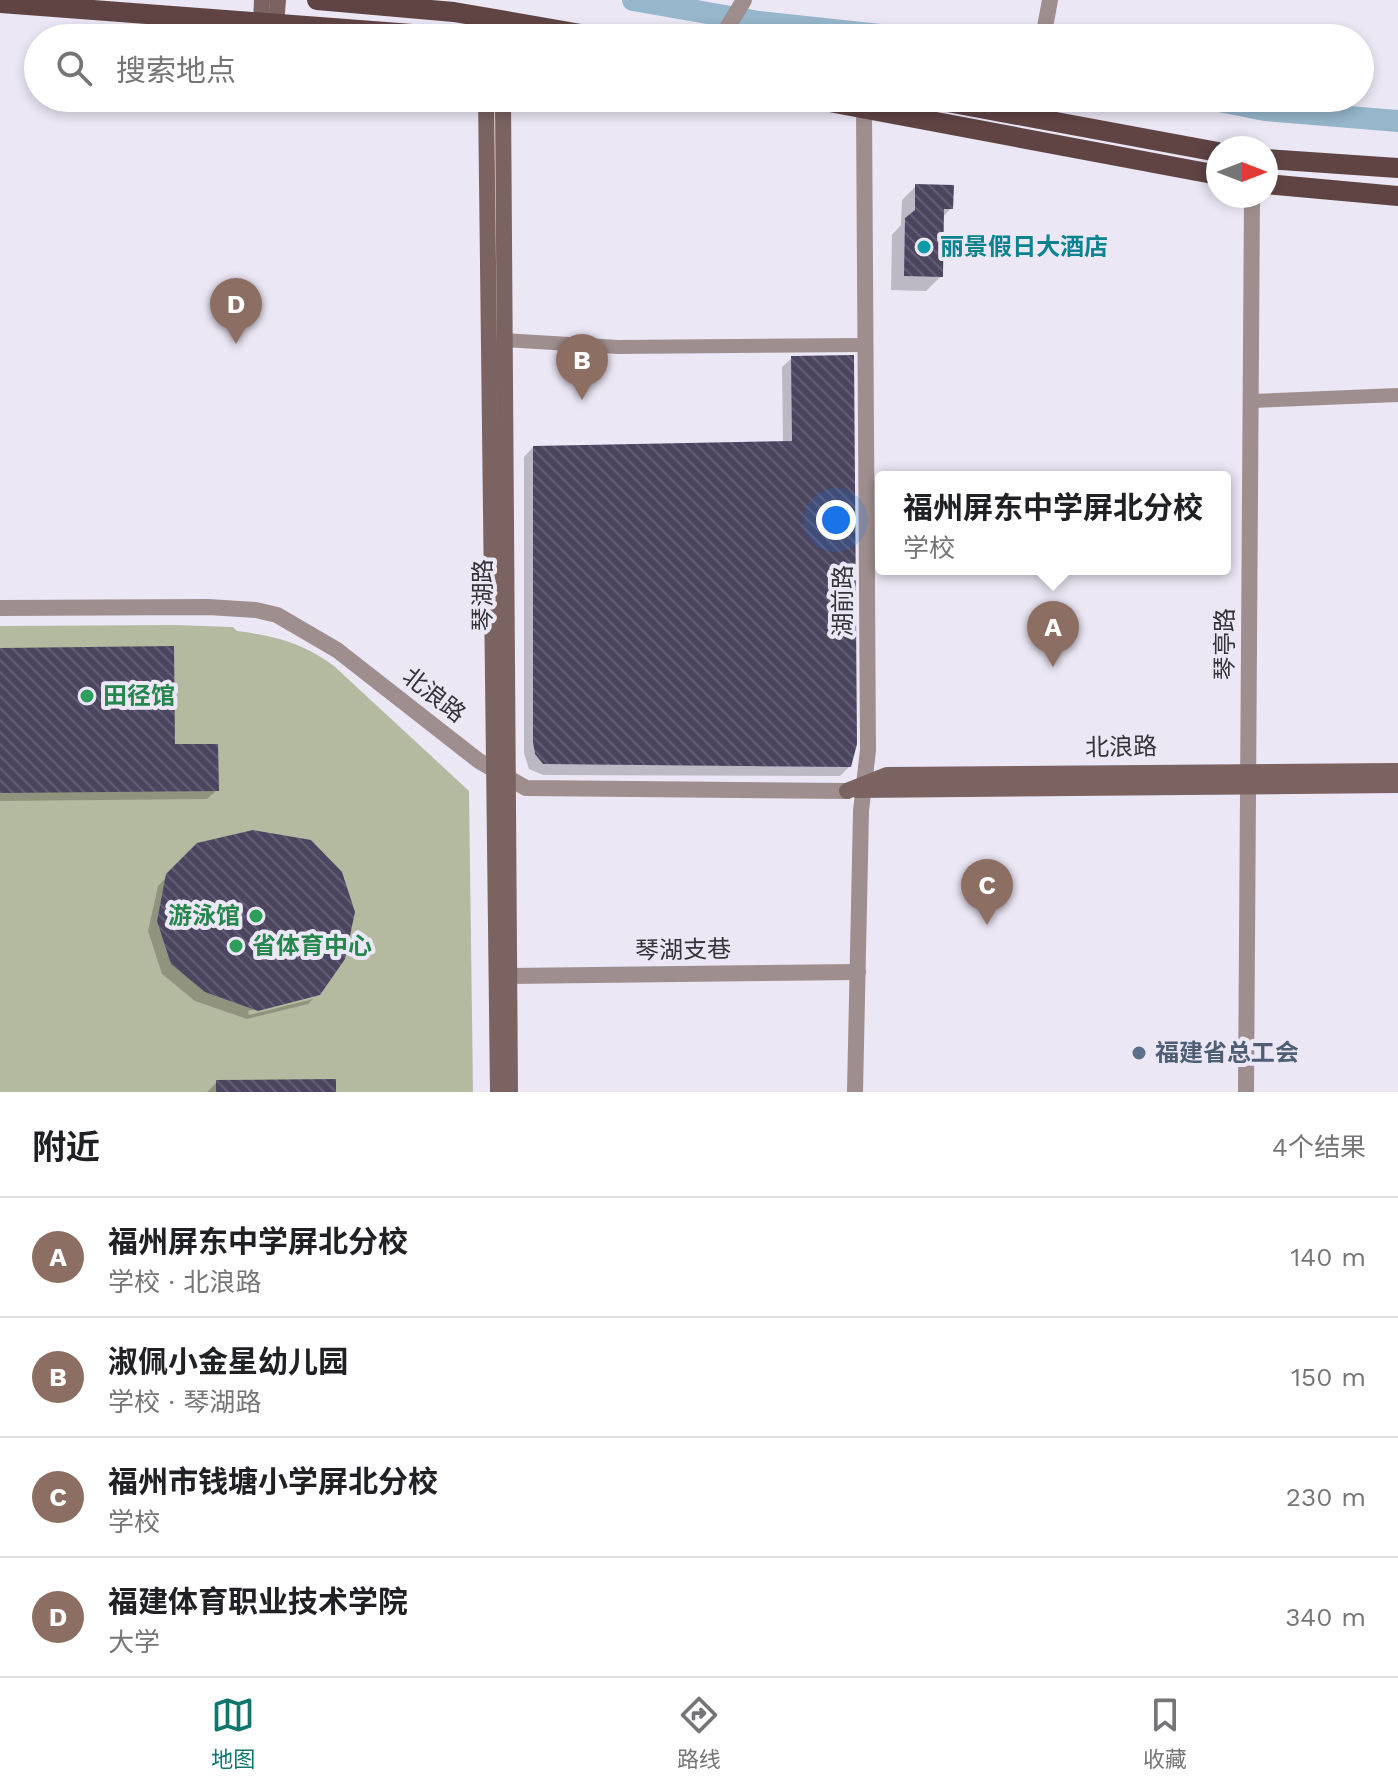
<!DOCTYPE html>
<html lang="zh">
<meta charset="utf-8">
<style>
body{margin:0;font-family:"Work Sans","Noto Sans SC",sans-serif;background:#f6f6f6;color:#202124}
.compass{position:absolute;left:1206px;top:136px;width:72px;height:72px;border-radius:50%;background:#fff;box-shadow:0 4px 12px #0003;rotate:90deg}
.you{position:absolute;left:836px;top:520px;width:28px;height:28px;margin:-20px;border:6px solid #fff;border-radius:50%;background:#1a73e8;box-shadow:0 0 0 12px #1a73e833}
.badge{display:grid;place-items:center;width:52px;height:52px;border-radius:50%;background:#0f766e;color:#fff;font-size:26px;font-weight:700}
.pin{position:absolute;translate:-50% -66px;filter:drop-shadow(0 2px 4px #0008)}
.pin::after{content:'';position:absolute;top:42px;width:28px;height:24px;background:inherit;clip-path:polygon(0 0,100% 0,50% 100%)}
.popup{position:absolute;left:875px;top:471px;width:356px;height:104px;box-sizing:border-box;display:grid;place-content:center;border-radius:8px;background:#fff;filter:drop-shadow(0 2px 6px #0005);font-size:26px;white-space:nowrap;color:#757577}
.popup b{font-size:30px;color:#202124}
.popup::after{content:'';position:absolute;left:50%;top:100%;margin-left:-16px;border:16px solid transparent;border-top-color:#fff}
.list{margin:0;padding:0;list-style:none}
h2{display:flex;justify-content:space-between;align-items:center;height:104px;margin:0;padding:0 32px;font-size:34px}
h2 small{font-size:26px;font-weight:400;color:#757577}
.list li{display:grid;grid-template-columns:52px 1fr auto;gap:24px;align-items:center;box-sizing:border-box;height:120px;padding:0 32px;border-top:2px solid #e0e0e0}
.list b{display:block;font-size:30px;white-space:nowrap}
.list p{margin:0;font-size:26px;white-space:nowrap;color:#757577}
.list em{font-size:26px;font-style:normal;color:#757577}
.icon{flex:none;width:44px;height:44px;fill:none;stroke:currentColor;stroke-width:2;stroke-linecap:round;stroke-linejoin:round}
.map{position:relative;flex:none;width:1398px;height:1092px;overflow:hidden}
.search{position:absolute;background:#fff;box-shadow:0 4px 12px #0003;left:24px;right:24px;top:24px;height:88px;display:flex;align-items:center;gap:20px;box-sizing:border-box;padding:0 28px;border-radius:44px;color:#757577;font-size:30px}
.sheet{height:584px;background:#fff}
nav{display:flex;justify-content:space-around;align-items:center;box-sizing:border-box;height:112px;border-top:2px solid #e0e0e0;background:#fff;font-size:22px;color:#757577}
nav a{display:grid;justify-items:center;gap:4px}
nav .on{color:#0f766e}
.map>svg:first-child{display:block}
.green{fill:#b4ba9f}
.shadow{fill:#0003}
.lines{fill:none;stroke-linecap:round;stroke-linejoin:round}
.river{stroke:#96b6cb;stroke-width:22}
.building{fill:url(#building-back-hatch)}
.minor{stroke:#9f8e8e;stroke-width:14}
.tertiary{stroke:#9f8e8e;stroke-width:16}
.secondary{stroke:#7b6362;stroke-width:16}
.primary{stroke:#604444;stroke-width:20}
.culture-dot{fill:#0f9aa8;stroke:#ebe7f5;stroke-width:3}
.leisure-dot{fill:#2e9e5b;stroke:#ebe7f5;stroke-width:3}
.service-dot{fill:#5c6f8a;stroke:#ebe7f5;stroke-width:3}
.labels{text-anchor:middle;stroke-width:8;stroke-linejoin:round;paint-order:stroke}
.culture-label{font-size:24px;font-weight:bold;fill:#0d838f;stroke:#ebe7f5;text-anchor:start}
.street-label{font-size:24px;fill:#353338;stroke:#ebe7f5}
.leisure-label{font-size:24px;font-weight:bold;fill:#27864d;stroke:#ebe7f5;text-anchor:start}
.service-label{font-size:24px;font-weight:bold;fill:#4e5e75;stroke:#ebe7f5;text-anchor:start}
</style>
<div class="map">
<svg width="1398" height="1092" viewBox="0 0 1398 1092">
<defs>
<pattern id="building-back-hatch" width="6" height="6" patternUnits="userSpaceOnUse" patternTransform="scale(2)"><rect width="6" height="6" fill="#4b4560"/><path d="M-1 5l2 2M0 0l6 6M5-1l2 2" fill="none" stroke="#635e74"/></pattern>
</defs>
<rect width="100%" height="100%" fill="#ebe7f5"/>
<path class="green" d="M174,625L233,627L237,631C275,636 303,643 334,666L469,791L473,1092H0V626Z"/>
<g class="shadow">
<polygon points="916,186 951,208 942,218 941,276 926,291 891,290 892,235 901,225 902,200"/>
<polygon points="792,358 850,766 840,776 543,775 529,769 524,753 524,457 533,447 783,443 782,367"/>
<polygon points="0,650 173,746 217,790 207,799 0,801"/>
<polygon points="198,845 318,993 248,1011 249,1015 313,999 308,1004 247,1019 195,1001 162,974 148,931 158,886"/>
<polygon points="217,1082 334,1092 207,1092"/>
</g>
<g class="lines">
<g class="river">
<polyline points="633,0 759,22 908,38"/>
<polyline points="1204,98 1265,110 1398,121"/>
</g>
</g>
<g class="building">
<polygon points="915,184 954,185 953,209 944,209 943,277 904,276 905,218 915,210"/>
<polygon points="854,355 857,744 851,767 543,764 535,754 533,742 533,446 792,441 791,356"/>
<polygon points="174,646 175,744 218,744 219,791 0,793 0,648"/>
<polygon points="253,830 311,840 342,872 355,912 345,959 320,995 258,1011 205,992 171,964 157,921 166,874 197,843"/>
<polygon points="336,1079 336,1092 216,1092 216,1080"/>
</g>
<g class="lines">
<g class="minor">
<polyline points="504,340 618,347 865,345"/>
<polyline points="1251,401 1398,395"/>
</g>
<g class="tertiary">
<polyline points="721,38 744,0"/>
<polyline points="1043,38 1050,0"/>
<polyline points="1028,118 1032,98"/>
<polyline points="0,608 208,607 256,610 277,615 337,650 479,761 526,788 847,791"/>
<polyline points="509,976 858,972"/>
<polyline points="855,1092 861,811 868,750 864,109"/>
<polyline points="1246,1092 1252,196"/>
</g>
<g class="secondary">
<polyline points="261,23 262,0"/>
<polyline points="276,24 278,0"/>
<polyline points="486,98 498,1092"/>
<polyline points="503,98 510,1092"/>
<polyline points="857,790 1398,785"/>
<polyline points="847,791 887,775 1398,771"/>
</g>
<g class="primary">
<polyline points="317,0 454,12 604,38"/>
<polyline points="0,3 465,38"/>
<polyline points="808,98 1218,175"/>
<polyline points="926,98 1218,152"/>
<polyline points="1266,159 1398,168"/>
<polyline points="1266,184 1398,196"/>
</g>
</g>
<circle class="culture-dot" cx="924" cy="247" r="8"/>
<g class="leisure-dot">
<circle cx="87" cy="696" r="8"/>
<circle cx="256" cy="916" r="8"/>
<circle cx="236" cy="946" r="8"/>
</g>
<circle class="service-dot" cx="1139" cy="1053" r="8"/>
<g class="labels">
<g class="culture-label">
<text x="940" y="255">丽景假日大酒店</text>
</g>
<g class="street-label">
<text transform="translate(483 595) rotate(-90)" y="8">琴湖路</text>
<text transform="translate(843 601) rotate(-90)" y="8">湖前路</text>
<text transform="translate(1225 644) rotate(-90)" y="8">琴亭路</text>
<text transform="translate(434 695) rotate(38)" y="8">北浪路</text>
<text transform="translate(1121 747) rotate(-1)" y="8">北浪路</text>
<text transform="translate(683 950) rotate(-1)" y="8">琴湖支巷</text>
</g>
<g class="leisure-label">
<text x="103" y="704">田径馆</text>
<text x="240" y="924" text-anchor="end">游泳馆</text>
<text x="252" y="954">省体育中心</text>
</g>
<g class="service-label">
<text x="1155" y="1061">福建省总工会</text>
</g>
</g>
</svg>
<svg class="compass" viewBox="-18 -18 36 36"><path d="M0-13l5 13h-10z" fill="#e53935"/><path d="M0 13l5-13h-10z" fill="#757577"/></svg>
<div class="you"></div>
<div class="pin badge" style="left:1053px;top:667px;background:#8d6e63">A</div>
<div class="popup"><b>福州屏东中学屏北分校</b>学校</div>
<div class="pin badge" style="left:582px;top:400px;background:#8d6e63">B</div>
<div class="pin badge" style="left:987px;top:925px;background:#8d6e63">C</div>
<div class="pin badge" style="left:236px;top:344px;background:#8d6e63">D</div>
<div class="search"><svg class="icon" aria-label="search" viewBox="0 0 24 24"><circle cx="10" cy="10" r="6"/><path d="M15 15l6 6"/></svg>搜索地点</div>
</div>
<section class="sheet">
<h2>附近<small>4个结果</small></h2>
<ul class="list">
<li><span class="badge" style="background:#8d6e63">A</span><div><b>福州屏东中学屏北分校</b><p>学校 · 北浪路</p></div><em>140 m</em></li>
<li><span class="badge" style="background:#8d6e63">B</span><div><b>淑佩小金星幼儿园</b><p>学校 · 琴湖路</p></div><em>150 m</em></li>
<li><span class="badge" style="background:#8d6e63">C</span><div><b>福州市钱塘小学屏北分校</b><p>学校</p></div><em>230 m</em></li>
<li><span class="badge" style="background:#8d6e63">D</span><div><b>福建体育职业技术学院</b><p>大学</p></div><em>340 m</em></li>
</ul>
</section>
<nav>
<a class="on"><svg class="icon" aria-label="map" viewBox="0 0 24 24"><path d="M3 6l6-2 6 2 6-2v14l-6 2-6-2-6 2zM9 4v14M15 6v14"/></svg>地图</a>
<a><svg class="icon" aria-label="directions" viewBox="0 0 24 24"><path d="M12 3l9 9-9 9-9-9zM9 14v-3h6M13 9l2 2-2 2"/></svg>路线</a>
<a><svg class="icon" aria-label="saved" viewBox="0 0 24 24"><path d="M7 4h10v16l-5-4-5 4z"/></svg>收藏</a>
</nav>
